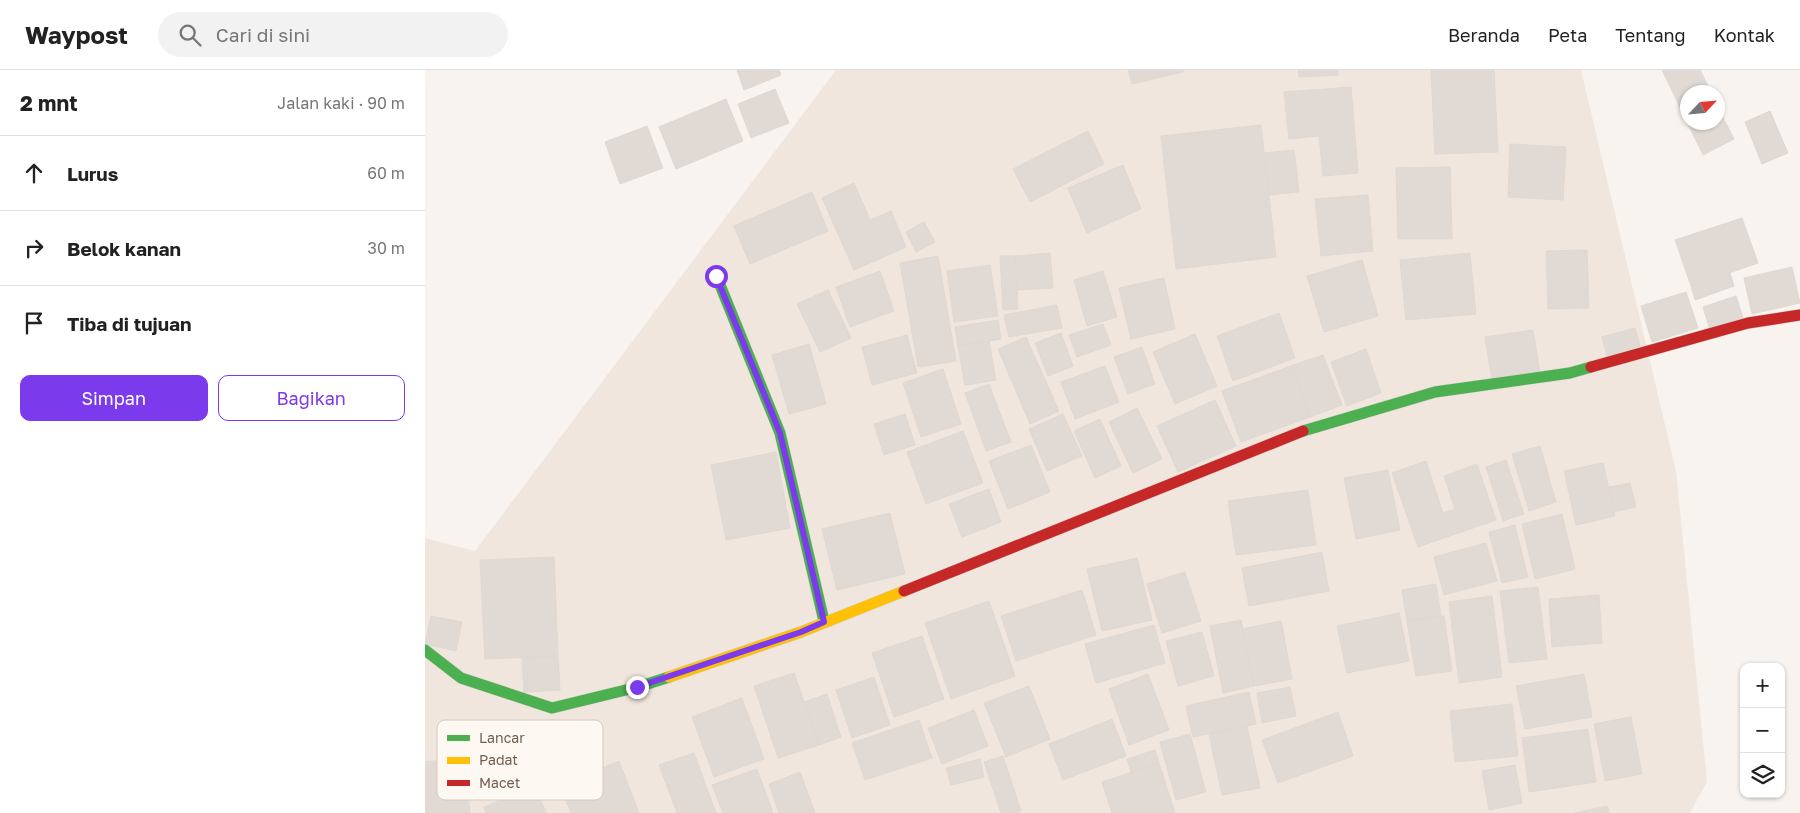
<!DOCTYPE html>
<html lang="id">
<meta charset="utf-8">
<style>
body{margin:0;font-family:"Golos Text",sans-serif;background:#f2f2f2;color:#222}
.controls{position:absolute;right:15px;bottom:15px;display:grid;overflow:hidden;border-radius:10px;box-shadow:0 1px 4px #0004}
.controls button{width:45px;height:45px;display:grid;place-items:center;padding:0;border:0;border-bottom:1px solid #e0e0e0;background:#fff;color:#222;font:25px sans-serif}
.compass{position:absolute;left:1255px;top:15px;width:45px;height:45px;border-radius:50%;background:#fff;box-shadow:0 1px 4px #0004;rotate:64deg}
.stop{position:absolute;width:15px;height:15px;margin:-11px;border:4px solid #7c3aed;border-radius:50%;background:#fff}
.stop.end{background:#7c3aed;border-color:#fff;box-shadow:0 1px 5px #0008}
.list{margin:0;padding:0;list-style:none}
h2{display:flex;justify-content:space-between;align-items:center;height:65px;margin:0;padding:0 20px;font-size:21px}
h2 small{font-size:16px;font-weight:400;color:#767676}
.list li{display:grid;grid-template-columns:32px 1fr auto;gap:15px;align-items:center;box-sizing:border-box;height:75px;padding:0 20px;border-top:1px solid #e0e0e0}
.list b{display:block;font-size:19px;white-space:nowrap}
.list em{font-size:16px;font-style:normal;color:#767676}
.actions{display:flex;gap:10px;padding:15px 20px}
.actions a{flex:1;padding:11px 0;border:1px solid #7c3aed;border-radius:10px;text-align:center;font-size:18px;color:#7c3aed}
.actions .main{background:#7c3aed;color:#fff}
.icon{flex:none;width:28px;height:28px;fill:none;stroke:currentColor;stroke-width:2;stroke-linecap:round;stroke-linejoin:round}
.map{position:relative;flex:none;width:1375px;height:743px;overflow:hidden}
header{display:flex;align-items:center;gap:30px;box-sizing:border-box;height:70px;padding:0 25px;background:#fff;border-bottom:1px solid #e0e0e0}
header strong{font-size:24px}
nav{display:flex;gap:28px;margin-inline-start:auto;font-size:18px}
.search{width:350px;height:45px;background:#f2f2f2;display:flex;align-items:center;gap:12px;box-sizing:border-box;padding:0 18px;border-radius:28px;color:#767676;font-size:19px}
main{display:flex}
aside{flex:1;background:#fff}
.map>svg:first-child{display:block}
.residential{fill:#f0e6dd}
.building{fill:#e1d9d4;stroke:#e0d7d1}
.lines{fill:none;stroke-linecap:round;stroke-linejoin:round}
.fast-casing{stroke:#d5cfc9;stroke-width:12}
.slow-casing{stroke:#d5cfc9;stroke-width:12}
.jam-casing{stroke:#d5cfc9;stroke-width:12}
.fast{stroke:#4caf50;stroke-width:11}
.slow{stroke:#ffc107;stroke-width:11}
.jam{stroke:#c62828;stroke-width:11}
.route{stroke:#7c3aed;stroke-width:6}
.key{fill:#fdf9f2;stroke:#d4cac1;stroke-width:1}
.key-label{font-size:14px;fill:#745c50}
</style>
<header>
<strong>Waypost</strong>
<div class="search"><svg class="icon" aria-label="search" viewBox="0 0 24 24"><circle cx="10" cy="10" r="6"/><path d="M15 15l6 6"/></svg>Cari di sini</div>
<nav><a>Beranda</a><a>Peta</a><a>Tentang</a><a>Kontak</a></nav>
</header>
<main>
<aside>
<h2>2 mnt<small>Jalan kaki · 90 m</small></h2>
<ul class="list">
<li><svg class="icon" aria-label="ahead" viewBox="0 0 24 24"><path d="M12 20V5M6 11l6-6 6 6"/></svg><div><b>Lurus</b></div><em>60 m</em></li>
<li><svg class="icon" aria-label="right" viewBox="0 0 24 24"><path d="M7 20v-9h11M14 6l5 5-5 5"/></svg><div><b>Belok kanan</b></div><em>30 m</em></li>
<li><svg class="icon" aria-label="arrive" viewBox="0 0 24 24"><path d="M6 21V4h12l-3 4 3 4H6"/></svg><div><b>Tiba di tujuan</b></div></li>
</ul>
<div class="actions"><a class="main">Simpan</a><a>Bagikan</a></div>
</aside>
<div class="map">
<svg width="1375" height="743" viewBox="0 0 1375 743">
<rect width="100%" height="100%" fill="#f8f3ee"/>
<polygon class="residential" points="411,0 1156,0 1251,401 1282,712 1265,743 0,743 0,468 50,481"/>
<g class="building">
<polygon points="312,0 354,0 356,5 319,20"/>
<polygon points="703,0 758,0 758,2 707,14"/>
<polygon points="873,0 913,0 913,5 874,7"/>
<polygon points="1006,0 1069,0 1073,82 1010,84"/>
<polygon points="1237,0 1275,0 1286,22 1262,22 1262,52 1292,52 1292,36 1309,69 1278,85"/>
<polygon points="926,17 933,103 898,106 894,66 864,69 859,22"/>
<polygon points="350,19 364,53 326,68 313,34"/>
<polygon points="301,29 318,71 251,99 234,57"/>
<polygon points="1345,41 1363,83 1337,94 1320,52"/>
<polygon points="836,55 851,187 751,199 736,66"/>
<polygon points="222,56 238,98 195,114 180,72"/>
<polygon points="663,61 679,94 605,132 588,99"/>
<polygon points="1085,74 1141,77 1138,130 1083,127"/>
<polygon points="869,80 874,122 844,125 839,83"/>
<polygon points="698,95 716,139 662,163 643,118"/>
<polygon points="1025,97 1027,169 973,169 971,98"/>
<polygon points="429,113 461,186 429,200 397,128"/>
<polygon points="387,122 403,161 325,194 309,156"/>
<polygon points="943,125 948,181 896,186 890,129"/>
<polygon points="466,141 481,177 461,186 445,150"/>
<polygon points="1317,148 1333,193 1266,216 1250,170"/>
<polygon points="499,152 510,172 491,182 481,162"/>
<polygon points="1162,180 1164,238 1123,239 1121,181"/>
<polygon points="625,183 628,218 592,220 590,186"/>
<polygon points="1045,183 1051,244 981,250 975,190"/>
<polygon points="513,186 531,291 493,297 475,193"/>
<polygon points="575,186 590,186 593,239 578,240"/>
<polygon points="937,190 953,246 899,262 882,206"/>
<polygon points="565,195 573,246 529,252 522,201"/>
<polygon points="1367,197 1375,233 1327,244 1319,208"/>
<polygon points="455,201 469,241 425,257 411,217"/>
<polygon points="678,201 692,247 662,256 649,210"/>
<polygon points="1305,203 1309,216 1270,230 1266,216"/>
<polygon points="739,208 750,259 706,269 694,218"/>
<polygon points="403,220 426,268 395,282 372,234"/>
<polygon points="1261,222 1273,258 1227,272 1216,236"/>
<polygon points="1311,226 1318,248 1285,260 1278,237"/>
<polygon points="632,235 637,258 584,267 579,245"/>
<polygon points="854,243 870,288 808,311 792,266"/>
<polygon points="573,250 576,269 533,276 530,257"/>
<polygon points="678,254 686,275 652,287 644,265"/>
<polygon points="1210,258 1215,276 1182,286 1177,267"/>
<polygon points="1108,260 1115,303 1067,310 1060,267"/>
<polygon points="636,263 648,296 623,306 610,273"/>
<polygon points="770,264 792,316 750,334 728,282"/>
<polygon points="482,265 492,303 447,315 437,277"/>
<polygon points="601,267 634,341 605,354 573,279"/>
<polygon points="564,271 571,310 540,315 533,276"/>
<polygon points="384,274 401,334 364,344 347,285"/>
<polygon points="717,277 730,314 703,324 689,287"/>
<polygon points="941,279 956,323 922,336 906,292"/>
<polygon points="898,285 917,335 885,347 866,296"/>
<polygon points="680,296 694,332 650,349 636,312"/>
<polygon points="866,296 885,347 816,372 797,321"/>
<polygon points="518,299 536,354 496,367 478,313"/>
<polygon points="564,314 586,372 561,381 540,323"/>
<polygon points="790,330 811,376 753,402 732,356"/>
<polygon points="712,338 737,389 708,403 684,352"/>
<polygon points="480,344 490,375 459,385 449,354"/>
<polygon points="638,344 657,386 622,401 604,359"/>
<polygon points="675,349 696,396 670,408 649,361"/>
<polygon points="538,361 558,413 501,434 482,382"/>
<polygon points="606,375 625,422 583,439 564,391"/>
<polygon points="1115,376 1131,432 1104,441 1087,384"/>
<polygon points="351,382 365,458 301,470 286,395"/>
<polygon points="1081,390 1099,444 1078,451 1061,397"/>
<polygon points="1001,391 1018,443 1030,439 1019,406 1052,394 1071,450 993,477 967,403"/>
<polygon points="1178,393 1190,446 1151,455 1139,401"/>
<polygon points="963,400 975,460 931,469 919,408"/>
<polygon points="1205,413 1211,437 1189,442 1184,417"/>
<polygon points="564,419 576,452 537,467 524,434"/>
<polygon points="883,420 891,475 811,485 803,431"/>
<polygon points="465,443 480,504 412,520 397,459"/>
<polygon points="1137,444 1150,499 1110,509 1097,454"/>
<polygon points="1090,455 1103,507 1077,513 1064,462"/>
<polygon points="1061,473 1072,511 1019,525 1009,487"/>
<polygon points="897,482 904,521 824,536 817,498"/>
<polygon points="129,487 133,586 60,589 55,490"/>
<polygon points="712,488 727,550 677,561 662,499"/>
<polygon points="760,502 776,551 737,563 722,514"/>
<polygon points="1011,514 1016,546 982,551 977,520"/>
<polygon points="1113,517 1122,589 1084,593 1075,521"/>
<polygon points="657,520 671,565 591,591 576,546"/>
<polygon points="1174,525 1177,573 1127,577 1124,529"/>
<polygon points="1067,526 1077,607 1034,613 1024,532"/>
<polygon points="564,531 590,606 526,629 500,553"/>
<polygon points="974,543 984,591 922,603 912,556"/>
<polygon points="6,546 37,552 31,581 0,574"/>
<polygon points="1016,546 1019,546 1027,601 991,606 982,551"/>
<polygon points="816,550 829,616 798,623 785,556"/>
<polygon points="856,551 867,609 829,616 817,559"/>
<polygon points="729,555 740,593 671,613 660,574"/>
<polygon points="777,562 789,606 753,616 741,571"/>
<polygon points="497,566 519,629 469,647 447,583"/>
<polygon points="133,586 135,620 99,622 97,588"/>
<polygon points="369,603 394,675 353,688 329,616"/>
<polygon points="723,604 744,660 704,675 684,619"/>
<polygon points="1159,604 1167,647 1100,659 1091,616"/>
<polygon points="449,607 465,655 427,668 411,620"/>
<polygon points="604,616 625,669 581,687 559,633"/>
<polygon points="865,617 871,646 837,653 832,623"/>
<polygon points="824,622 831,654 768,667 761,636"/>
<polygon points="402,624 416,667 394,675 379,632"/>
<polygon points="317,628 339,689 289,707 267,647"/>
<polygon points="1087,634 1093,686 1030,692 1025,641"/>
<polygon points="549,640 563,676 517,694 503,658"/>
<polygon points="913,642 928,686 853,713 837,670"/>
<polygon points="1206,647 1217,704 1180,711 1169,654"/>
<polygon points="687,649 701,686 638,710 624,674"/>
<polygon points="494,650 507,688 440,710 427,673"/>
<polygon points="822,656 835,718 797,725 784,664"/>
<polygon points="1163,659 1171,712 1104,722 1097,668"/>
<polygon points="765,664 781,722 751,730 735,672"/>
<polygon points="730,680 734,693 706,702 702,689"/>
<polygon points="269,683 291,743 252,743 234,695"/>
<polygon points="578,686 596,741 590,743 576,743 559,692"/>
<polygon points="39,688 45,743 0,743 0,692"/>
<polygon points="555,689 559,707 526,715 521,698"/>
<polygon points="194,691 214,743 146,743 135,715"/>
<polygon points="734,693 750,743 687,743 677,712"/>
<polygon points="1090,695 1097,733 1064,740 1057,701"/>
<polygon points="332,699 348,743 298,743 287,715"/>
<polygon points="375,702 390,743 354,743 344,714"/>
<polygon points="110,716 121,743 61,743 59,737"/>
<polygon points="1182,736 1184,743 1150,743"/>
</g>
<g class="lines">
<g class="fast-casing">
<g id="fast">
<polyline points="291,205 355,363 399,551"/>
<polyline points="878,361 1010,322 1145,303 1166,297"/>
<polyline points="0,580 36,608 127,638 213,617 244,607"/>
</g>
</g>
<g class="slow-casing">
<polyline id="slow" points="244,607 376,562 479,521"/>
</g>
<g class="jam-casing">
<g id="jam">
<polyline points="1166,297 1323,253 1375,245"/>
<polyline points="479,521 878,361"/>
</g>
</g>
<use href="#fast" class="fast"/>
<use href="#slow" class="slow"/>
<use href="#jam" class="jam"/>
</g>
<g class="lines">
<polyline class="route" points="212,617 376,562 399,552 355,363 291,206"/>
</g>
<rect x="12" y="650" width="166" height="80" rx="8" class="key"/>
<rect x="22" y="665" width="23" height="6" fill="#4caf50"/>
<rect x="22" y="687" width="23" height="7" fill="#ffc107"/>
<rect x="22" y="710" width="23" height="6" fill="#c62828"/>
<g class="key-label">
<text x="54" y="673">Lancar</text>
<text x="54" y="695">Padat</text>
<text x="54" y="718">Macet</text>
</g>
</svg>
<div class="controls">
<button>+</button>
<button>−</button>
<button><svg class="icon" aria-label="layers" viewBox="0 0 24 24"><path d="M12 4l9 5-9 5-9-5zM3 14l9 5 9-5"/></svg></button>
</div>
<svg class="compass" viewBox="-18 -18 36 36"><path d="M0-13l5 13h-10z" fill="#e53935"/><path d="M0 13l5-13h-10z" fill="#767676"/></svg>
<div class="stop" style="left:291px;top:206px"></div>
<div class="stop end" style="left:212px;top:617px"></div>
</div>
</main>
